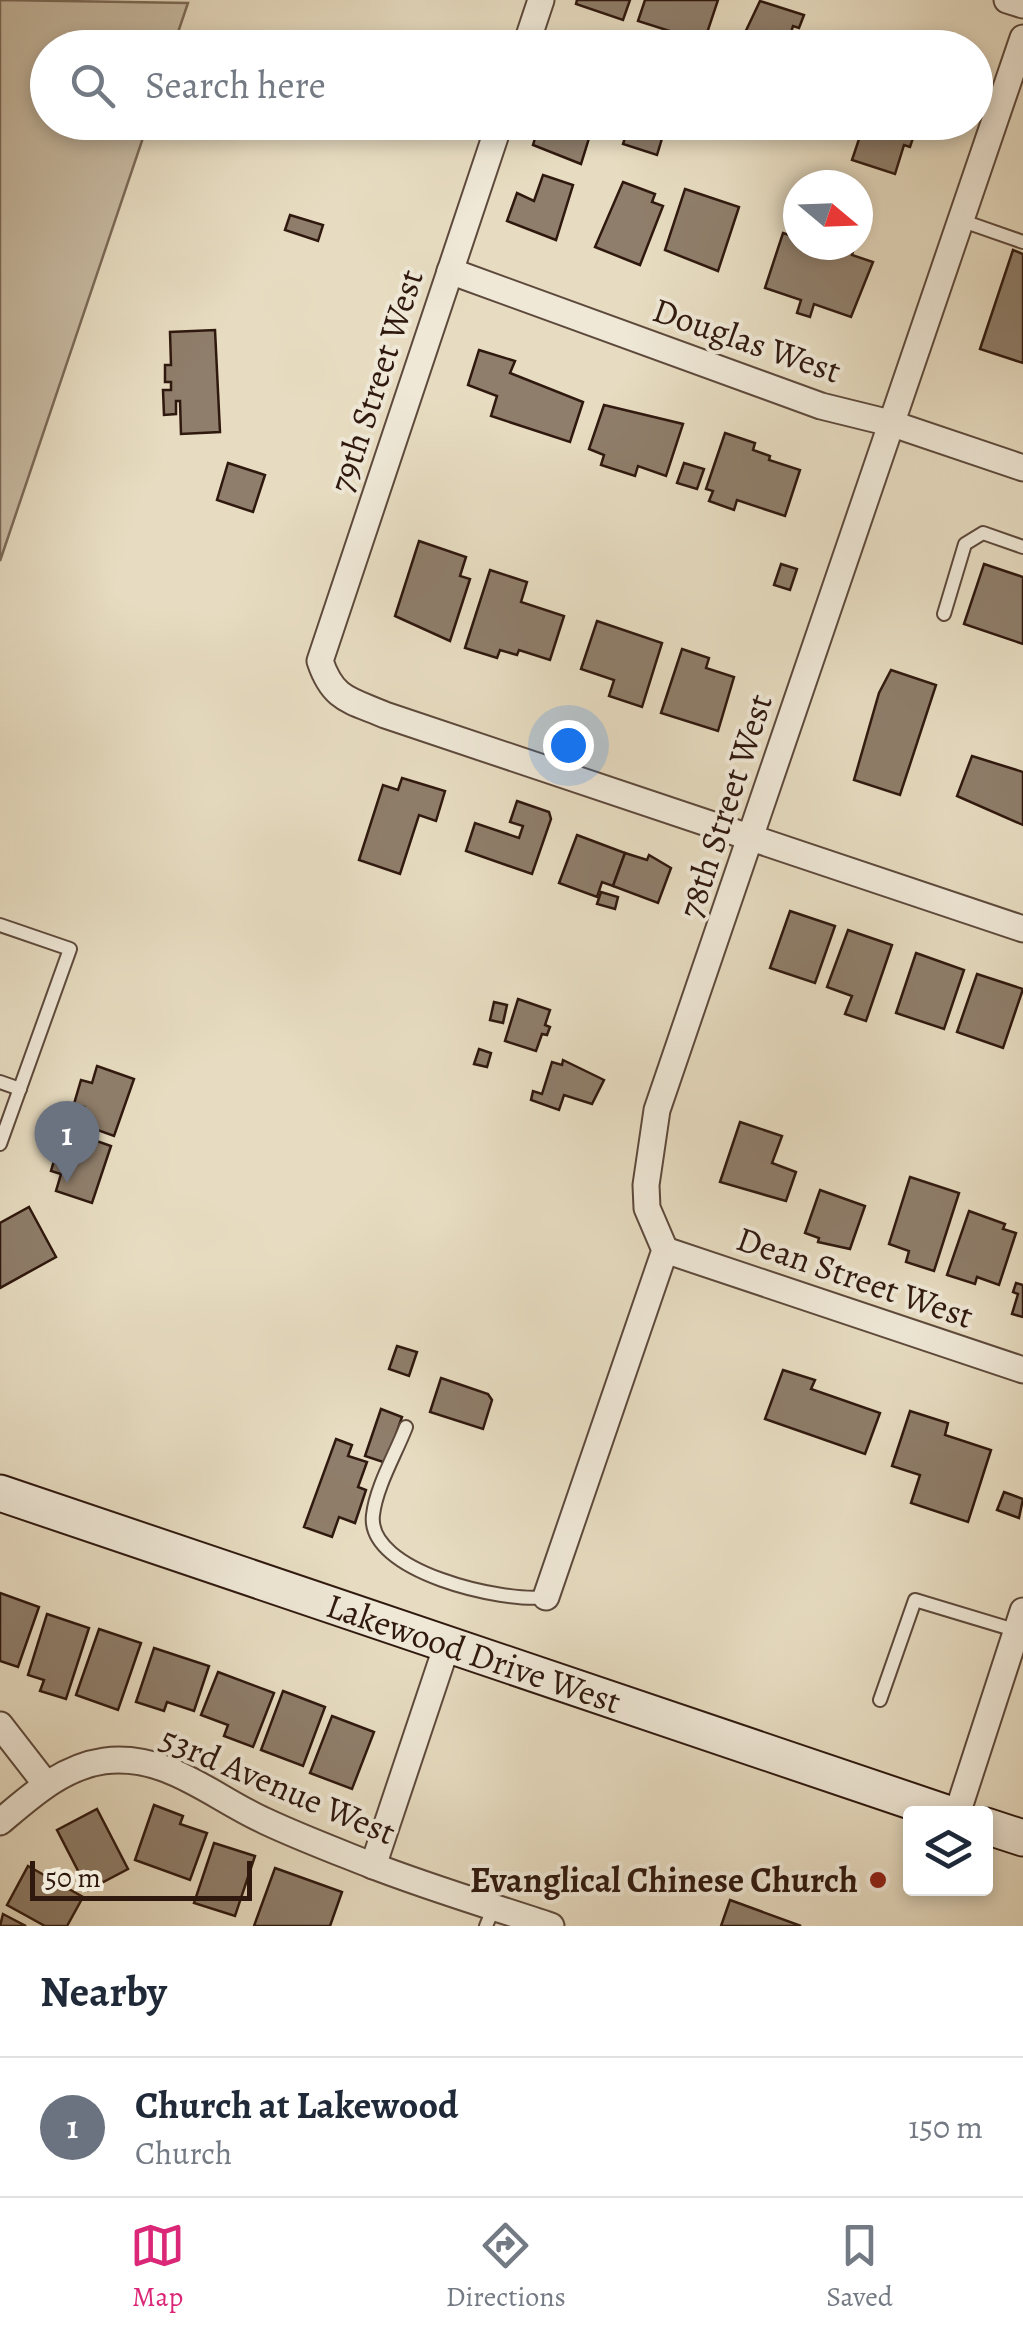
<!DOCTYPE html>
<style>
body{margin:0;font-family:Alegreya,serif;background:#f2f2f3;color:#1f2937}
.controls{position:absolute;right:30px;bottom:30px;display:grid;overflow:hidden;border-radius:10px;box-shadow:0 5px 15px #0003}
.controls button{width:90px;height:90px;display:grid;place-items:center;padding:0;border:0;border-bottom:2px solid #e0e1e3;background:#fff;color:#1f2937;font:50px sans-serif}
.compass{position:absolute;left:783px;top:170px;width:90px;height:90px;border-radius:50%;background:#fff;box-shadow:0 5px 15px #0003;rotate:109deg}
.scale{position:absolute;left:30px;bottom:25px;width:222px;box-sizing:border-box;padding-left:10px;border:5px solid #2f180e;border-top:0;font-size:28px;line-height:35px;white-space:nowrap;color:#2f180e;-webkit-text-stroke:8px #efe8d7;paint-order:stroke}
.you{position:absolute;left:568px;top:745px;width:35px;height:35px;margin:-25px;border:8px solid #fff;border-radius:50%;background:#1a73e8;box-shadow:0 0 0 15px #1a73e833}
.badge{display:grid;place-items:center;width:65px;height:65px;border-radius:50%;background:#db2777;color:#fff;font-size:32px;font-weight:700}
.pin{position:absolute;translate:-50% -82px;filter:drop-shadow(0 2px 5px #0008)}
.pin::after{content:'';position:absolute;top:52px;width:35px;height:30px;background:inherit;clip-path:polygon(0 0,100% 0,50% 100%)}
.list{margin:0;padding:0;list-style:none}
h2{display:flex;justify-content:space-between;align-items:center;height:130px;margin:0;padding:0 40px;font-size:42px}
h2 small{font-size:32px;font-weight:400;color:#747a83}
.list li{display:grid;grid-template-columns:65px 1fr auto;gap:30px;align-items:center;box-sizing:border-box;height:140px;padding:0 40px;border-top:2px solid #e0e1e3}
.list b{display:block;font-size:38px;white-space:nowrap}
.list p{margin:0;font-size:32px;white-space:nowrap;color:#747a83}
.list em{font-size:32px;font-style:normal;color:#747a83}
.icon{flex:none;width:55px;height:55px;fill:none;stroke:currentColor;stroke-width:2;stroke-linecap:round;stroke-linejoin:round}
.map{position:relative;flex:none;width:1023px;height:1926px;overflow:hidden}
.search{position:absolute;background:#fff;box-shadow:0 5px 15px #0003;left:30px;right:30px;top:30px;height:110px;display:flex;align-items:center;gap:25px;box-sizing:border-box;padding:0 35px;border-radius:55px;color:#747a83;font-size:38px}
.sheet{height:270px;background:#fff}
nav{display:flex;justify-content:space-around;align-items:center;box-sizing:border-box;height:140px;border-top:2px solid #e0e1e3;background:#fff;font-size:28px;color:#747a83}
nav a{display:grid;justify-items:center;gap:5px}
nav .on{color:#db2777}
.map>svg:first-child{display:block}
.green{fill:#c8bba3;stroke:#7c6a58;stroke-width:2.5}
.building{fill:#8f7e6b;stroke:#2f180e;stroke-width:2.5}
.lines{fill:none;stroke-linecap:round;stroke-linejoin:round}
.service-casing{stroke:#5d493b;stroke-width:16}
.minor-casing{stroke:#5d493b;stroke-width:29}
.secondary-casing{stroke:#2f180e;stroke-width:39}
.service{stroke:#efe8d7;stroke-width:12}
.minor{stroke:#efe8d7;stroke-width:25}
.secondary{stroke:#efe8d7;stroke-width:35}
.poi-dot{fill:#8f2418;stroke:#efe8d7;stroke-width:4}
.labels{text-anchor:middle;stroke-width:8;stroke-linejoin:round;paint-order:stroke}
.street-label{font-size:35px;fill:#2f180e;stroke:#efe8d7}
.poi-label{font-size:35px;font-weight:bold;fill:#2f180e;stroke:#efe8d7;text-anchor:end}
</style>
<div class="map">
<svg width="1023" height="1926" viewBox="0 0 1023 1926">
<rect width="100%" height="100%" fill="#e7dcc1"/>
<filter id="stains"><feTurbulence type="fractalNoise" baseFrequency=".002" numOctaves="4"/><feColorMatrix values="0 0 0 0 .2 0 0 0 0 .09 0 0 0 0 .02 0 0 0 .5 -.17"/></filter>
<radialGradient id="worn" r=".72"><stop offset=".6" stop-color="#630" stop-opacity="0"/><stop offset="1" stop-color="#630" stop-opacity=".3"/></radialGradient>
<polygon class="green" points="0,0 188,3 173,47 48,48 48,122 148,123 0,561"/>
<g class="building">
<polygon points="577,0 630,0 623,20 576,4"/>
<polygon points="645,0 718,0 704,42 638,21"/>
<polygon points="760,1 804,15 799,28 793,26 786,48 766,48 742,39"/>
<polygon points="540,122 594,122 581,164 533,145"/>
<polygon points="630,122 667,122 657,155 623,144"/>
<polygon points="878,122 932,122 928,133 916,129 910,147 904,145 895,174 852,160 863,127 875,131"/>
<polygon points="543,175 573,185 556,240 507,221 517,193 534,201"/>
<polygon points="623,182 655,194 652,202 663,206 640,265 595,247"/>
<polygon points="685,189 739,207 718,271 665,250"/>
<polygon points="290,215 323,225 318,241 285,230"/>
<polygon points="783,233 798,238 798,245 855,245 852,255 873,262 851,317 814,304 810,317 797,313 801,300 765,288"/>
<polygon points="1013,250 1023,254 1023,363 980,349"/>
<polygon points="215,330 220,432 181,434 180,401 176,401 176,414 164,415 163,390 171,390 171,382 165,382 165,365 171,365 170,332"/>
<polygon points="479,350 515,361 510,373 583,402 570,442 491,416 497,396 468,385"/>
<polygon points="604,405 683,424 666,476 638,466 635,476 601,465 604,455 589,449"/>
<polygon points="725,433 755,443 753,450 770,456 769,460 800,470 785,516 737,500 734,510 709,501 713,491 706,489"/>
<polygon points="228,463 265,475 253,512 217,500"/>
<polygon points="684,463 704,469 697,489 677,483"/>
<polygon points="419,541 466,557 460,576 470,579 450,641 395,616"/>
<polygon points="781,564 797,569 790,590 774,585"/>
<polygon points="984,564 1023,577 1023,644 964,624"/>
<polygon points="490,570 527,582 521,602 564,616 550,660 519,650 517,655 500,650 497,658 465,648"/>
<polygon points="597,621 662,643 642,707 609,696 614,680 581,669"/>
<polygon points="682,649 709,658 706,668 734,677 718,731 661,713"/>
<polygon points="891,670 936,685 900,795 854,780 879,693"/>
<polygon points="972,756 1023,772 1023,825 957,796"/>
<polygon points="402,778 445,791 436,821 419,815 400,874 359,860 383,785 398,790"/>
<polygon points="517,801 549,812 551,819 532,874 466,851 475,823 519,838 523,826 510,822"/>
<polygon points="577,835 625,853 613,886 602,882 597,897 559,883"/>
<polygon points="625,853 647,860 649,855 671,868 658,903 613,886"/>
<polygon points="601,892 618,897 615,909 597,904"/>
<polygon points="790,911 835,926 815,983 770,968"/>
<polygon points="848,930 892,945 866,1021 845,1014 852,996 827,987"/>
<polygon points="916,953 964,970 944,1029 896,1013"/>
<polygon points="977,974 1023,989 1003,1048 957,1032"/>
<polygon points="518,999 550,1010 545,1025 550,1027 547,1035 542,1034 536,1051 505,1041"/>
<polygon points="494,1002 507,1005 503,1023 490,1020"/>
<polygon points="479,1049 491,1053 487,1067 474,1064"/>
<polygon points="563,1060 604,1080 592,1104 564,1095 559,1110 531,1100 533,1091 542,1094 552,1062 562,1065"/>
<polygon points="97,1066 134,1079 114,1136 78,1123 84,1107 74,1104 81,1080 92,1083"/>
<polygon points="740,1122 782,1136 772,1163 796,1172 786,1201 720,1182"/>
<polygon points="74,1133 111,1146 92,1203 56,1191 61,1174 51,1171 58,1147 68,1150"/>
<polygon points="910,1177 959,1193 934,1271 906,1262 909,1251 889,1244"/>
<polygon points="820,1190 865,1206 850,1249 818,1242 819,1238 805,1233"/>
<polygon points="29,1207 56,1257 0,1288 0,1223"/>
<polygon points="969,1211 1005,1224 1003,1229 1016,1233 999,1285 977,1277 975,1284 947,1275"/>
<polygon points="1016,1283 1023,1285 1023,1317 1012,1314 1018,1294 1013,1292"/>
<polygon points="397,1346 417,1352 409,1376 389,1369"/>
<polygon points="783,1370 815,1380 811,1389 880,1413 865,1454 765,1419"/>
<polygon points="441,1378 488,1394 492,1400 483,1429 430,1412"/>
<polygon points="381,1409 402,1417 386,1463 365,1456"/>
<polygon points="910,1411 948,1423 945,1435 991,1450 968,1522 911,1503 920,1475 892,1466"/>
<polygon points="336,1439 352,1445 348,1456 367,1462 358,1487 366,1490 355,1523 339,1517 332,1537 304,1527"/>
<polygon points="1004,1492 1023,1499 1019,1518 997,1510"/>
<polygon points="0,1593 39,1607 18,1667 0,1661"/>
<polygon points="47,1614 89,1628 66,1699 40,1691 44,1680 28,1675"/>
<polygon points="99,1629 141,1643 118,1710 76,1695"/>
<polygon points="154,1648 209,1666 194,1711 167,1702 164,1711 136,1702"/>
<polygon points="218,1672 274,1693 253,1747 224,1736 228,1725 201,1715"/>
<polygon points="283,1691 325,1707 303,1766 261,1750"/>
<polygon points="332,1716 374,1732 352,1789 310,1773"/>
<polygon points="154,1805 183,1816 180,1824 207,1833 190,1880 135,1860"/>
<polygon points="97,1809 128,1869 88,1890 57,1830"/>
<polygon points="214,1843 255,1856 235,1916 194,1903"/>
<polygon points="28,1866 83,1897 67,1926 45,1926 7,1905"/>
<polygon points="275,1868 342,1892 330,1926 254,1926"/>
<polygon points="730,1900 801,1926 721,1926"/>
<polygon points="3,1914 26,1926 0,1926"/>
</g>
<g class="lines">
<g class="service-casing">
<g id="service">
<polyline points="960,220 1023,242"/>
<polyline points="944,614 965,544 983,533 1023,547"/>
<polyline points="0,925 70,949 0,1144"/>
<polyline points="0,1082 20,1089"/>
<path d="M406,1427C396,1453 376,1487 373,1515C366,1572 504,1603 546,1597"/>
<polyline points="880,1700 915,1600 1021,1632"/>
<polyline points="486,1926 494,1907"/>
</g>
</g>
<g class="minor-casing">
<g id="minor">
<polyline points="1007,0 1023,5"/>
<polyline points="525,48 541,0"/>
<path d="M500,122L320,661C333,700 350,700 385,715L1023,929"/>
<polyline points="450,271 821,406 890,423 1023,468"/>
<polyline points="665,1250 1023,1370"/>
<polyline points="546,1597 665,1250 647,1208 646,1185 657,1110 1023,38"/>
<polyline points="0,1725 45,1783"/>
<polyline points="957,1814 1023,1611"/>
<path d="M0,1822C31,1796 62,1767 104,1761C167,1753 212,1797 265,1821C299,1837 336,1851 371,1865C430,1888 491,1906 551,1926"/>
<polyline points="373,1866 447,1645"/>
</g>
</g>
<g class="secondary-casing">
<g id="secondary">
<path id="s1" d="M0,1493L949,1814"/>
<polyline points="986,1826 1023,1838"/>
</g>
</g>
<use href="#service" class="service"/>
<use href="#minor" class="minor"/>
<use href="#secondary" class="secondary"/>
</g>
<circle class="poi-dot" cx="878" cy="1880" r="10"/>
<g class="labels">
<g class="street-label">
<text transform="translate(747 340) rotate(19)" y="12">Douglas West</text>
<text transform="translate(376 381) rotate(-72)" y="12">79th Street West</text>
<text transform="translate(725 806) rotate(-72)" y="12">78th Street West</text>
<text transform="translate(855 1277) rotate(19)" y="12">Dean Street West</text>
<text dy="12" stroke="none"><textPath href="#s1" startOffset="500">Lakewood Drive West</textPath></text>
<text transform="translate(278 1785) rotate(23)" y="12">53rd Avenue West</text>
</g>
<g class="poi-label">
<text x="858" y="1892">Evanglical Chinese Church</text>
</g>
</g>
<rect width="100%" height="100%" filter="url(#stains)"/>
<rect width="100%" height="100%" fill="url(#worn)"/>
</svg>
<div class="controls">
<button><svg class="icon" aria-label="layers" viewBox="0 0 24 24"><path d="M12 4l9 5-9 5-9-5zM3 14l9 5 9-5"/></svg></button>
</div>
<svg class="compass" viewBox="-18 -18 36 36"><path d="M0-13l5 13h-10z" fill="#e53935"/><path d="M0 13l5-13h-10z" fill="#747a83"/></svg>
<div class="scale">50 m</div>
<div class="you"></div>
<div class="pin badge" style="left:67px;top:1183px;background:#6b7280">1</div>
<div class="search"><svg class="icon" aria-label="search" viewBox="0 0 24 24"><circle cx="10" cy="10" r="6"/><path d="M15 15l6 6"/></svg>Search here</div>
</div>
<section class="sheet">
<h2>Nearby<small></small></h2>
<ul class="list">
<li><span class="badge" style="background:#6b7280">1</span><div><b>Church at Lakewood</b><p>Church</p></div><em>150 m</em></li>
</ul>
</section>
<nav>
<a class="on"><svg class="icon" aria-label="map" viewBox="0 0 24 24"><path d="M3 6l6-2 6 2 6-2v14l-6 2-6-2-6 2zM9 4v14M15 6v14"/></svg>Map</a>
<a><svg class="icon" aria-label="directions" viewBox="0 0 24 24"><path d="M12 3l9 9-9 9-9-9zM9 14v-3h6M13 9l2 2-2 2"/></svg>Directions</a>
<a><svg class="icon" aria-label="saved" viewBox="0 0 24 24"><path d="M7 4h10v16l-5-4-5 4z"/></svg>Saved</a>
</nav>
